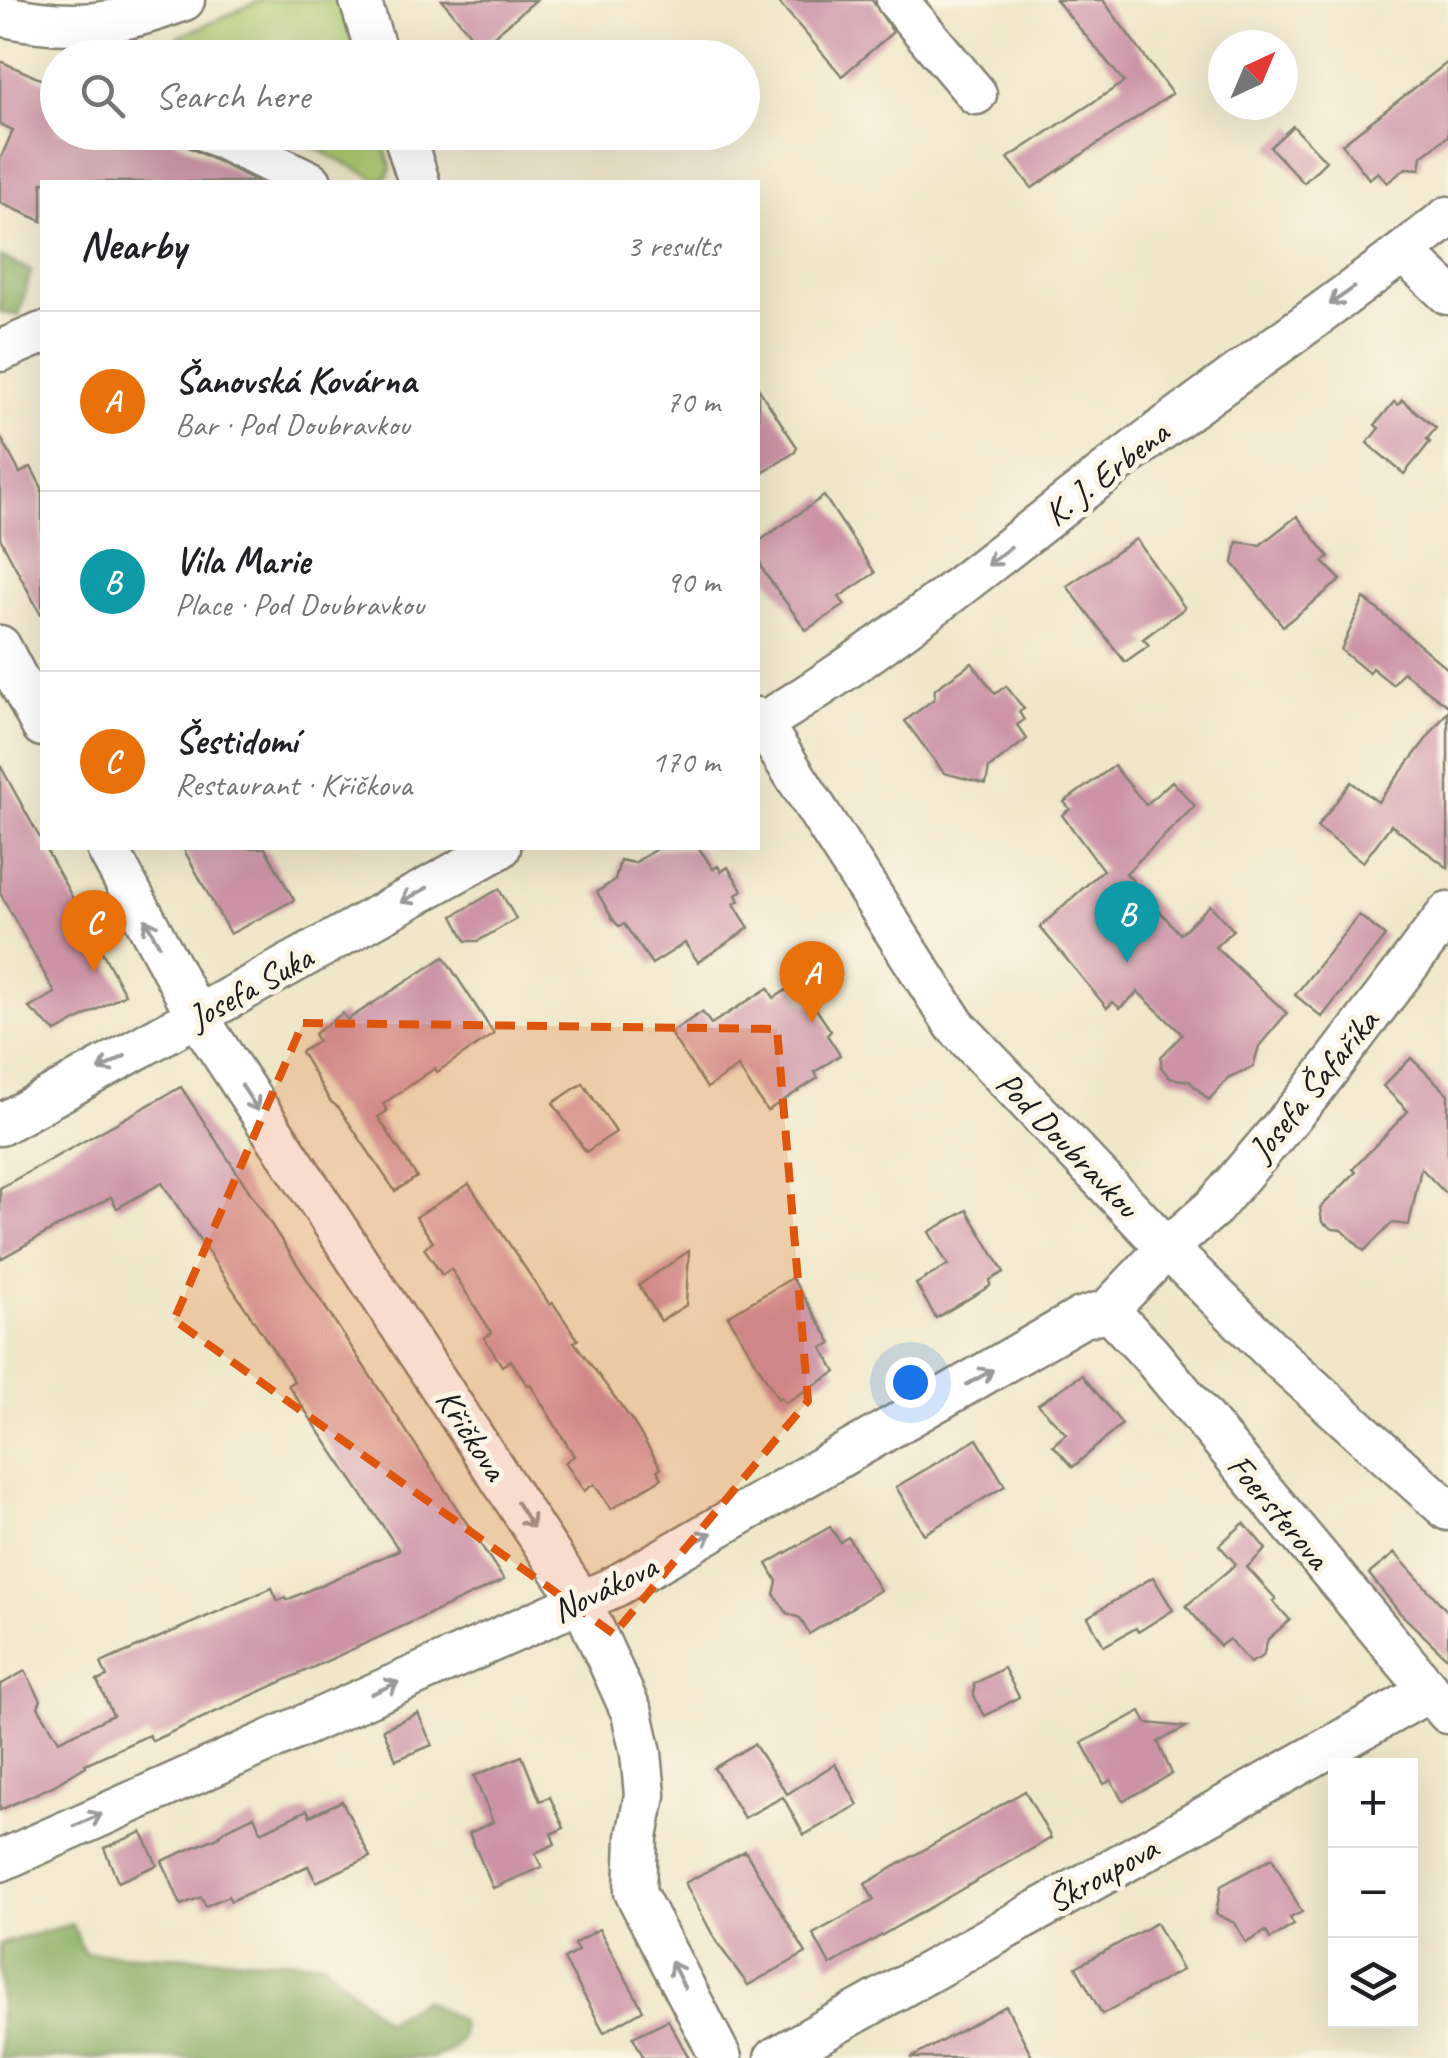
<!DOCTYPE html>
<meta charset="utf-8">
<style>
body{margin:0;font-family:Caveat,sans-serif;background:#f6f6f6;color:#202124}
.controls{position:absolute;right:30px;bottom:30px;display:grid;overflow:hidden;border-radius:0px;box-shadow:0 10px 40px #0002}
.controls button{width:90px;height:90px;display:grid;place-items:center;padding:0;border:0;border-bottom:2px solid #e0e0e0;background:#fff;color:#202124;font:50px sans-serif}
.compass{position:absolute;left:1208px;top:30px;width:90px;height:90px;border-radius:50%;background:#fff;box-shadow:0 10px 40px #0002;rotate:44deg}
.you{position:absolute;left:910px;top:1382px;width:35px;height:35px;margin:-25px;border:8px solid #fff;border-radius:50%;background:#1a73e8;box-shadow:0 0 0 15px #1a73e833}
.badge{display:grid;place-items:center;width:65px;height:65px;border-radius:50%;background:#0b8043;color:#fff;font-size:32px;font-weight:700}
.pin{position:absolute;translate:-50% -82px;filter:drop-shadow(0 2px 5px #0008)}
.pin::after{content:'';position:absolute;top:52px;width:35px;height:30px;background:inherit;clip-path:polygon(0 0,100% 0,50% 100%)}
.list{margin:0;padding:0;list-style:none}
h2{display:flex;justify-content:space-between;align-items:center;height:130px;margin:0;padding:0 40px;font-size:42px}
h2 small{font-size:32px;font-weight:400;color:#757577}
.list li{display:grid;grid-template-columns:65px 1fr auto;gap:30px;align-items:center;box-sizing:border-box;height:180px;padding:0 40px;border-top:2px solid #e0e0e0}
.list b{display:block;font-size:38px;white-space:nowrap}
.list p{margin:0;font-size:32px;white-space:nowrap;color:#757577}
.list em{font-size:32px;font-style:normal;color:#757577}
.icon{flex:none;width:55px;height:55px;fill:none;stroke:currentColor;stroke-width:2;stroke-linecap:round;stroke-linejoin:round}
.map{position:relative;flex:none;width:1448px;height:2058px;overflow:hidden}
.search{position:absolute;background:#fff;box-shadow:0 10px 40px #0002;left:40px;top:40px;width:720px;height:110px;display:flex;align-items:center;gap:25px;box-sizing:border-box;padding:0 35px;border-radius:55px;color:#757577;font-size:38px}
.panel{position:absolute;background:#fff;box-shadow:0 10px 40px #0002;left:40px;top:180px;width:720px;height:670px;border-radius:0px}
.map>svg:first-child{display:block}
.green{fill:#adcb72;stroke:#647447;stroke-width:2.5}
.forest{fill:#8aaf64;stroke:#536640;stroke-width:2.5}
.building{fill:#cc93a5}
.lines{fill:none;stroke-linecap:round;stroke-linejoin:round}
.street-casing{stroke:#858272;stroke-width:45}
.street{stroke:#fff;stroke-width:40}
.oneway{stroke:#999}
.marked{fill:#de560d;fill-opacity:0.2;stroke:#de560d;stroke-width:8;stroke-dasharray:20 12;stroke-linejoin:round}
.labels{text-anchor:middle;stroke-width:10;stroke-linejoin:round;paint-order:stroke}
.street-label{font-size:35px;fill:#1c1c1c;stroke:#fcf5e5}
</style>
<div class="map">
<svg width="1448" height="2058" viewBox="0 0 1448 2058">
<rect width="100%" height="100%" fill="#fcf5e5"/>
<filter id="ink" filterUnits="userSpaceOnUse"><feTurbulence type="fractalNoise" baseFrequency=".01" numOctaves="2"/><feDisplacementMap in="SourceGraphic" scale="20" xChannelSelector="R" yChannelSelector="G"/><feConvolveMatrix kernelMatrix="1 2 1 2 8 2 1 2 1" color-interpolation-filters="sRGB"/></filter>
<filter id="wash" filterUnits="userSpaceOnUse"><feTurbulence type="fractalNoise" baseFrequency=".0048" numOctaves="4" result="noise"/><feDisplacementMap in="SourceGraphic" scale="40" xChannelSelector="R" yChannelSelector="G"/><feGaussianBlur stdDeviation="2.25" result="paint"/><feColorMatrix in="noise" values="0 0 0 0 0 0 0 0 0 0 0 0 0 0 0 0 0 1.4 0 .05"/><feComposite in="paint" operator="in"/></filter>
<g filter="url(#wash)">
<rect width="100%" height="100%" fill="#eee7c9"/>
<g class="green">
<polygon points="261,0 339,0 357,57 146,57 150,50"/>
<polygon points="285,133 380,133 391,167 387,177 377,179"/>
</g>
<g class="forest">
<polygon points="0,256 31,271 19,316 0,312"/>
<polygon points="72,1924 84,1953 322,1962 385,2021 423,2000 461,2021 462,2037 450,2051 432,2058 0,2058 0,1944"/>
</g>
<g id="blocks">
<g class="building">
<polygon points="442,0 536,0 481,47"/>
<polygon points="777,0 872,0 893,32 842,76"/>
<polygon points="1056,0 1103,0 1172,94 1032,188 1008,158 1124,82"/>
<polygon points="0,61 58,87 58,132 158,132 258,182 42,182 42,221 0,203 0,160 13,130 0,124"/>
<polygon points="1448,62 1448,136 1422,156 1420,169 1406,168 1387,183 1378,172 1369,179 1342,144"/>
<polygon points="1293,126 1326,161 1304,183 1270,147"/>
<polygon points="758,388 797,447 795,452 758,476"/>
<polygon points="1402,400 1436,428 1427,439 1430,442 1404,474 1367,443 1379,428 1375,425 1394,402 1398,405"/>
<polygon points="0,436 20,473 31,467 42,488 42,617 0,538"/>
<polygon points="824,496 875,573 839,597 845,605 806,630 764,572 758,557 758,542"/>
<polygon points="1297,516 1329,557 1323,562 1341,580 1283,626 1233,563 1237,542 1260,545"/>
<polygon points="1136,539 1185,608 1143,639 1149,645 1125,662 1067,586"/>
<polygon points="1364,598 1448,669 1448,706 1403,672 1393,685 1372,668 1369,673 1341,650"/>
<polygon points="972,663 995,694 1006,686 1024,709 1019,712 1024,720 1017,725 1027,739 989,768 986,784 944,773 905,721 934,699 935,689"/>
<polygon points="1448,711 1448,868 1391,825 1363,862 1317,827 1351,782 1378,802"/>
<polygon points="0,765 125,994 56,1032 29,1008 55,993 0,893"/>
<polygon points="1114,766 1146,805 1172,781 1195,806 1126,873 1180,934 1210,905 1233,930 1215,947 1287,1013 1259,1046 1253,1067 1229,1077 1209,1100 1189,1081 1170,1078 1161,1067 1161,1057 1182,1035 1179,1031 1138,992 1120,1008 1113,1002 1107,1008 1040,927 1103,870 1062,815 1070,809 1064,802"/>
<polygon points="183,848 265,848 294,900 230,934"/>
<polygon points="658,848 699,848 713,869 718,866 721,872 728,867 742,890 736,895 739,901 734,904 749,928 698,962 685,943 652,964 624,924 619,926 614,921 597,892 615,880 620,860 634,863"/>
<polygon points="499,889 516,919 478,941 466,941 453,916"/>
<polygon points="1359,915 1385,936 1322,1017 1295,995"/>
<polygon points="444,957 494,1034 437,1072 435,1068 383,1104 387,1111 378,1117 417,1177 395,1191 339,1108 330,1101 301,1052 318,1041 314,1034 343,1013 347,1020"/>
<polygon points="794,985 807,1006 812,1003 831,1031 827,1035 840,1055 815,1072 818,1078 767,1111 738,1067 707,1088 670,1033 702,1012 711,1024 768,988 774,998"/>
<polygon points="1411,1058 1448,1094 1448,1196 1421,1168 1409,1225 1392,1223 1364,1251 1342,1230 1333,1229 1322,1222 1320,1208 1356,1172 1353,1169 1408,1111 1383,1086"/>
<polygon points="583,1083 616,1132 586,1152 553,1103"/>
<polygon points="181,1087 504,1580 152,1741 149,1735 85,1764 86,1766 53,1786 0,1810 0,1685 25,1671 41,1700 38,1707 59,1741 113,1715 97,1681 107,1677 101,1663 272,1588 278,1601 286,1597 287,1600 399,1550 288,1385 294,1381 162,1183 117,1208 111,1197 0,1259 0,1188"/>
<polygon points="469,1184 550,1305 553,1303 578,1340 574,1342 633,1422 661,1468 657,1470 662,1478 611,1509 594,1484 584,1491 576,1479 565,1462 574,1456 530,1384 527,1385 511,1360 502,1366 484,1338 492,1333 451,1269 442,1275 424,1248 433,1242 416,1217"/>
<polygon points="967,1210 1004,1272 990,1280 990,1286 936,1318 916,1284 948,1265 929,1232"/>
<polygon points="689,1251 686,1305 661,1321 639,1285"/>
<polygon points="792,1278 832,1343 822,1348 836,1372 785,1403 781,1397 778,1399 728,1316"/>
<polygon points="1082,1375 1122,1424 1073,1467 1053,1445 1066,1434 1038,1404"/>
<polygon points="977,1439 1005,1486 924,1534 896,1487"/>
<polygon points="1244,1523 1266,1549 1247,1567 1276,1599 1273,1601 1290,1620 1268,1639 1263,1656 1250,1663 1229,1639 1220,1646 1186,1606 1236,1564 1219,1545"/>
<polygon points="830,1527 840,1542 848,1537 880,1590 809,1634 800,1618 787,1613 774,1594 777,1581 767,1564"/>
<polygon points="1395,1553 1448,1612 1448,1659 1399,1612 1369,1574"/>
<polygon points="1153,1577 1173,1610 1138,1632 1136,1628 1104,1646 1088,1617"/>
<polygon points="1004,1668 1019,1697 985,1716 974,1696 974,1684"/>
<polygon points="1141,1711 1147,1723 1186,1727 1158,1742 1172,1774 1123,1801 1111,1780 1104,1784 1082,1743"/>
<polygon points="418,1713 432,1745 396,1760 383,1729"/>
<polygon points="754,1744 787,1794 835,1764 858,1805 804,1835 783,1797 744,1818 714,1768"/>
<polygon points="522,1756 540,1801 550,1797 564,1828 551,1834 555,1844 535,1853 542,1867 493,1888 469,1833 493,1822 474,1776"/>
<polygon points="1025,1791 1051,1838 830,1965 813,1934 874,1900 865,1884"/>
<polygon points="342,1801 370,1857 316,1882 308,1866 231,1901 228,1896 206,1906 201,1897 181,1905 162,1861 218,1837 225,1830 254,1816 261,1832 307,1810 310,1816"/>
<polygon points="142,1832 157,1865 118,1882 104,1848"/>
<polygon points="745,1851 806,1953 748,1985 716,1941 685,1883"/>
<polygon points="1272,1858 1302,1912 1290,1918 1294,1925 1270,1939 1266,1931 1246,1943 1235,1923 1216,1914 1221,1886"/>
<polygon points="1156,1923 1182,1970 1102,2014 1076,1967"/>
<polygon points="599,1929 643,2010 604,2032 564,1959 578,1951 574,1944"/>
<polygon points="1006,2006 1033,2058 911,2058"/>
<polygon points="668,2020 689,2058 644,2058 633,2037"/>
</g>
</g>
</g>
<g filter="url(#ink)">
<use href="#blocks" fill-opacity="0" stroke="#858272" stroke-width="2.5"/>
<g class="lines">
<g class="street-casing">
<g id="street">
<polyline points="360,0 378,58"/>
<polyline points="897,0 976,94"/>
<path d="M0,15C69,31 119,26 184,0"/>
<polyline points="208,132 311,182"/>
<polyline points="403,132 419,182"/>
<polyline points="1404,253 1448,294"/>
<polyline points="0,351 42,333"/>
<polyline points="0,646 42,726"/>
<polyline points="758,718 955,1025 1167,1248 1281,1360 1448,1510"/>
<path d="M761,724C894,644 1013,543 1136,449C1239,370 1347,298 1448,217"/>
<polyline points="107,848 197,1016 581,1601 632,1713 641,1753 645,1795 637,1837 635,1892 721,2058"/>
<polyline points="0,1125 500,848"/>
<polyline points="1108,1310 1149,1353 1448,1713"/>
<polyline points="0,1861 616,1586 1081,1318 1108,1310 1167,1248 1214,1207 1310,1094 1448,913"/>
<polyline points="775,2058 1430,1691"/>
</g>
</g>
<use href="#street" class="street"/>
</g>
<defs><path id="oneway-shaft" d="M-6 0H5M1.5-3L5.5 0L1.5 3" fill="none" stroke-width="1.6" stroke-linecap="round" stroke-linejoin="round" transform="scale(2.5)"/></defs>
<g class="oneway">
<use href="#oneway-shaft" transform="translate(1342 296) rotate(145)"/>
<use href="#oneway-shaft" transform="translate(999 556) rotate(142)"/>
<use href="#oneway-shaft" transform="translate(414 895) rotate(151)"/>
<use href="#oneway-shaft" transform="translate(152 932) rotate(-118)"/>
<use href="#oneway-shaft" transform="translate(112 1063) rotate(151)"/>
<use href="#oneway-shaft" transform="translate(250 1098) rotate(57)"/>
<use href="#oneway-shaft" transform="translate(980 1377) rotate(-30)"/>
<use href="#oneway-shaft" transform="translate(525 1515) rotate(57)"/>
<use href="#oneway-shaft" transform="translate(699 1540) rotate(-29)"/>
<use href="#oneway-shaft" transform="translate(385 1688) rotate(-24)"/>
<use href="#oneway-shaft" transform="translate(88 1820) rotate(-24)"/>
<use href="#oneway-shaft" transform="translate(678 1975) rotate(-117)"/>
</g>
</g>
<path class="marked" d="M303,1023L777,1029L808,1401L614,1634L174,1320Z"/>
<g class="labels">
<g class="street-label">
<text transform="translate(1106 473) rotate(-38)" y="12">K. J. Erbena</text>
<text transform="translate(250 987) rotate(-29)" y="12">Josefa Suka</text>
<text transform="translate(1313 1085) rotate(-51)" y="12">Josefa Šafaříka</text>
<text transform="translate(1068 1144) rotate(46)" y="12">Pod Doubravkou</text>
<text transform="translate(472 1434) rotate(57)" y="12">Křičkova</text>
<text transform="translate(1279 1511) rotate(50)" y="12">Foersterova</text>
<text transform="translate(604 1588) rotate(-26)" y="12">Novákova</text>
<text transform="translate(1102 1874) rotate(-29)" y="12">Škroupova</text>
</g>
</g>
</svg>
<div class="controls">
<button>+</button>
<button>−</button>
<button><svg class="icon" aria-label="layers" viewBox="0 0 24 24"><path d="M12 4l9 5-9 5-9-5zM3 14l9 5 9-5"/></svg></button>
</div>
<svg class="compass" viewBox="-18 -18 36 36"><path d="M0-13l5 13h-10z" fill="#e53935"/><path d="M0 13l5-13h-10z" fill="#757577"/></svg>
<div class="you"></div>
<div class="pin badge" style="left:812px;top:1023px;background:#e8710a">A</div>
<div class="pin badge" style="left:1127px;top:963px;background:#0f9aa8">B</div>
<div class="pin badge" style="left:94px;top:972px;background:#e8710a">C</div>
<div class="search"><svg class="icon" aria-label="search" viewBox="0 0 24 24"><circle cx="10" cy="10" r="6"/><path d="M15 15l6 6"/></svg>Search here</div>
<section class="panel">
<h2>Nearby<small>3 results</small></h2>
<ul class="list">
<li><span class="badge" style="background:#e8710a">A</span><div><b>Šanovská Kovárna</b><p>Bar · Pod Doubravkou</p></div><em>70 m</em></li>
<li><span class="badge" style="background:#0f9aa8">B</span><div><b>Vila Marie</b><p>Place · Pod Doubravkou</p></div><em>90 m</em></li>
<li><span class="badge" style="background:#e8710a">C</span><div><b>Šestidomí</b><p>Restaurant · Křičkova</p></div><em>170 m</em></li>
</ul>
</section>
</div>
